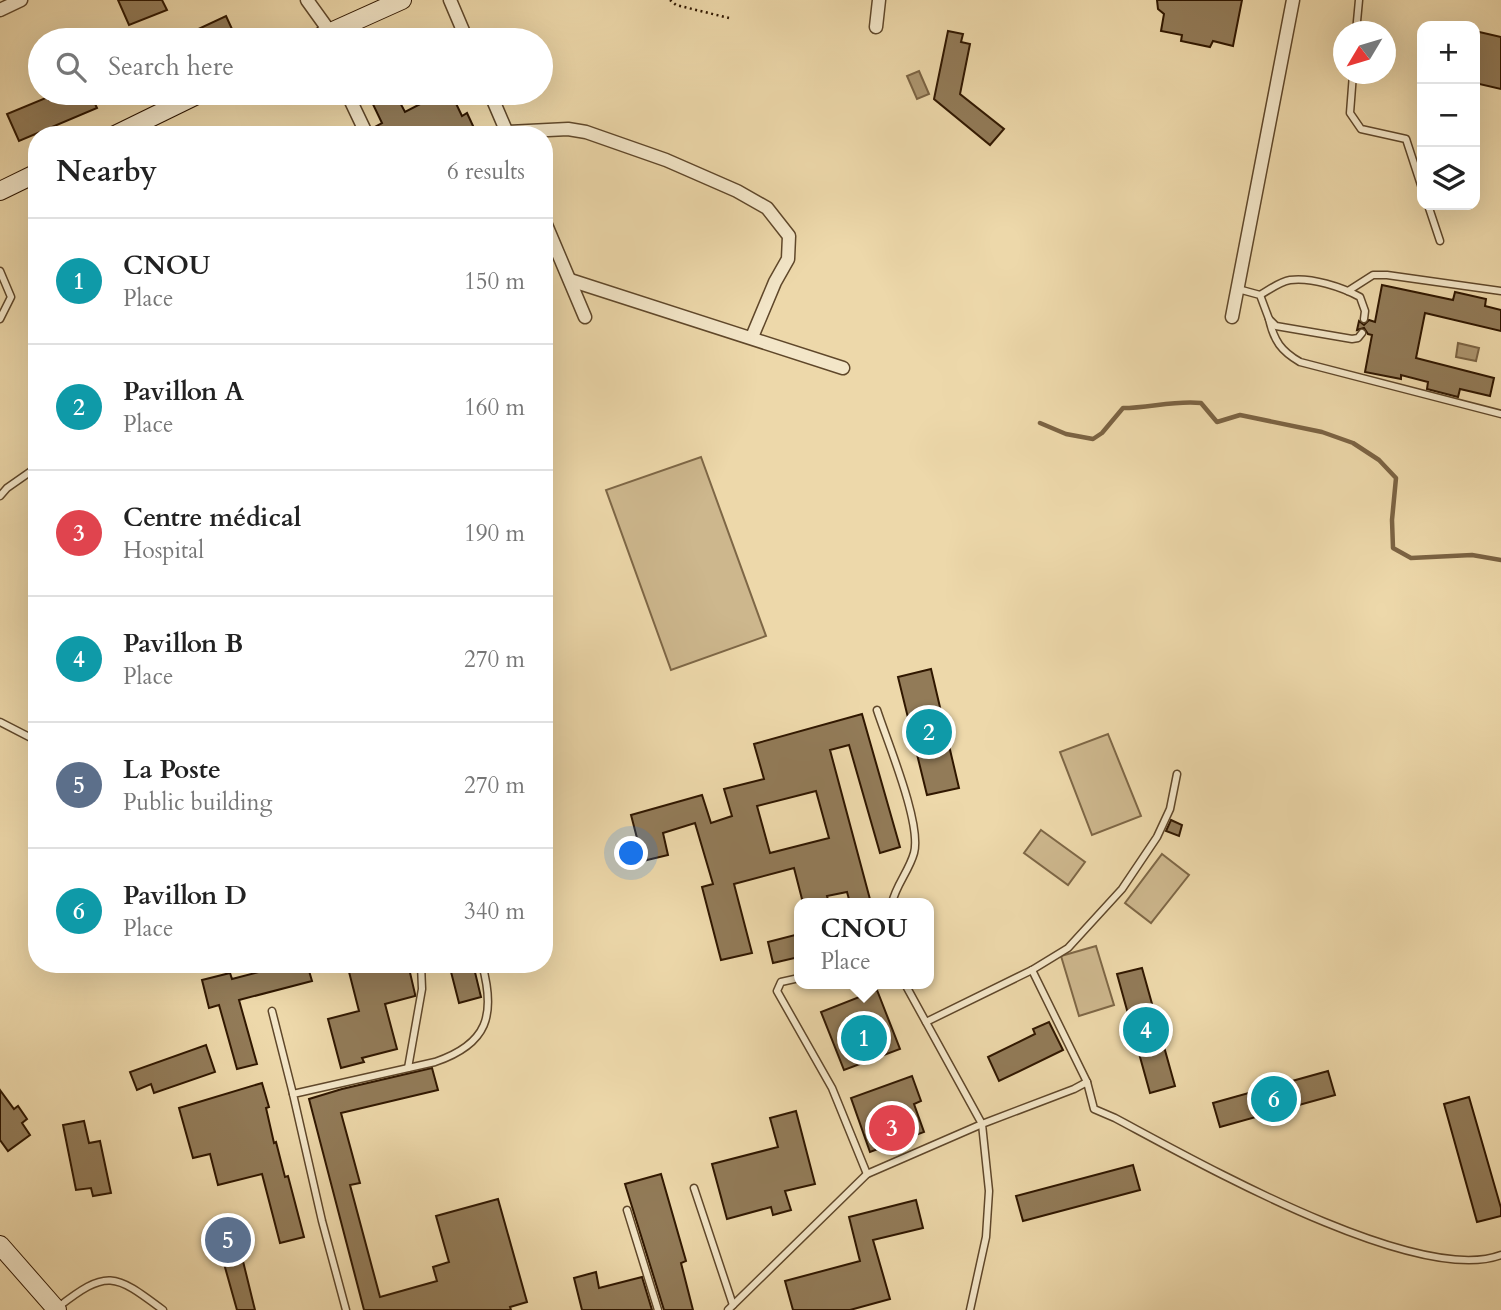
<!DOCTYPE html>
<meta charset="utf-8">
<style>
body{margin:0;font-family:Cardo,serif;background:#f6f6f6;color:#222}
.controls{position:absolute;right:21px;top:21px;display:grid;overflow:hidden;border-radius:14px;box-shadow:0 7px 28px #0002}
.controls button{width:63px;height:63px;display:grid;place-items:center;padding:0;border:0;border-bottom:2px solid #e0e0e0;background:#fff;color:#222;font:35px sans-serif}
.compass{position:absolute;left:1333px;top:21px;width:63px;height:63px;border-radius:50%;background:#fff;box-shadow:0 7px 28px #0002;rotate:232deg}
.you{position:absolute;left:632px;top:854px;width:24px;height:24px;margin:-18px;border:5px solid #fff;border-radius:50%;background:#1a73e8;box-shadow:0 0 0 10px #1a73e833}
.badge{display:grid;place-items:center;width:46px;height:46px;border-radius:50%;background:#8f2418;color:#fff;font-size:23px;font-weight:700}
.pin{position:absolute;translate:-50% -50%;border:4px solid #fff;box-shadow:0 2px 7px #0006}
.popup{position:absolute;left:794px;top:898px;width:140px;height:91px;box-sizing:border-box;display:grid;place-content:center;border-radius:14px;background:#fff;filter:drop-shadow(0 2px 5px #0005);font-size:23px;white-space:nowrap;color:#767676}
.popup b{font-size:26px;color:#222}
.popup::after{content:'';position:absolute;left:50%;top:100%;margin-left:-14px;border:14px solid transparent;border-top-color:#fff}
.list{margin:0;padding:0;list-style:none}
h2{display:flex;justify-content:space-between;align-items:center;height:91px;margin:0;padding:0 28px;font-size:30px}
h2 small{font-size:23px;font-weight:400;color:#767676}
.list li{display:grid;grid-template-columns:46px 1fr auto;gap:21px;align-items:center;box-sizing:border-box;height:126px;padding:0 28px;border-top:2px solid #e0e0e0}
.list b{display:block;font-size:26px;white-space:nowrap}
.list p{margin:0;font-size:23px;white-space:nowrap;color:#767676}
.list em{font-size:23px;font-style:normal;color:#767676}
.icon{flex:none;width:38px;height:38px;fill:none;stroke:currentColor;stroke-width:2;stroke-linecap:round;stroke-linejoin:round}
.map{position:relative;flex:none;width:1501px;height:1310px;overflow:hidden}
.search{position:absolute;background:#fff;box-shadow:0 7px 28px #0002;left:28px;top:28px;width:525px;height:77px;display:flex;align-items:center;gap:18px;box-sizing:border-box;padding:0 24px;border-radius:38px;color:#767676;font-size:26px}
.panel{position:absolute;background:#fff;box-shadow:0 7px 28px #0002;left:28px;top:126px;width:525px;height:847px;border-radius:28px}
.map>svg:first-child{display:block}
.green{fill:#cdb78d;stroke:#7e6746;stroke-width:2}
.water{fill:#ad9670;stroke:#7b6343;stroke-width:2}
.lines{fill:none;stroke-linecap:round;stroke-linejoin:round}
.stream{stroke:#7b6343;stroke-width:4.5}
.building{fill:#927b58;stroke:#301700;stroke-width:2;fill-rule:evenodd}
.lane-casing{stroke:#5f472a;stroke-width:9}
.street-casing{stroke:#5f472a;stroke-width:15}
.secondary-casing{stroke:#301700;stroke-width:20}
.path{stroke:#301700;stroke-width:2.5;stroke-dasharray:2 3.5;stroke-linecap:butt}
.lane{stroke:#f3e6c8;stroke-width:6}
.street{stroke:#f3e6c8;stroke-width:12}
.secondary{stroke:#f3e6c8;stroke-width:18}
</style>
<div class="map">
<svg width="1501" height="1310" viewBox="0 0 1501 1310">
<rect width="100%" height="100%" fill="#edd8aa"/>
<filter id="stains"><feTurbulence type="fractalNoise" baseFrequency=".00286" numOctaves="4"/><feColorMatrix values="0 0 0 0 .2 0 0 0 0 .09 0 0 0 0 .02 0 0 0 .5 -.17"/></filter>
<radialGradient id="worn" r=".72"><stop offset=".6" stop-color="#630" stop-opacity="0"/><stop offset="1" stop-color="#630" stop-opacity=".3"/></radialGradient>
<g class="green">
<polygon points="701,457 766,636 671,670 606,490"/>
<polygon points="1108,734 1141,816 1092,835 1060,752"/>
<polygon points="1041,830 1085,862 1068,885 1024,853"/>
<polygon points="1162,854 1189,875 1151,923 1125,903"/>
<polygon points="1096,946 1114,1005 1079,1016 1061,956"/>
</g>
<g class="water">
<polygon points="919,71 929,94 917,99 907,76"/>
<polygon points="1458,343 1479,348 1476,361 1456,357"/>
</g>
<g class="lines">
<path class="stream" d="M1040,423L1066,434L1093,439L1102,433L1123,408C1149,408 1175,400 1201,403L1217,422L1240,415L1322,432L1353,443L1379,460L1396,478L1392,520L1393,548L1411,558L1472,555L1501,560"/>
</g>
<g class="building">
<polygon points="118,0 162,0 167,10 129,25"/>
<polygon points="1157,0 1242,0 1233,46 1213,41 1210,47 1181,41 1182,35 1161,31 1164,14 1158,9"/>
<polygon points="226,16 237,40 198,40 194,31"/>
<polygon points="948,31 963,34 961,42 970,44 960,94 1004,129 990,145 934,99"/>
<polygon points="1475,31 1501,37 1501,89 1475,83"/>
<polygon points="65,93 90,93 97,108 19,141 7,114 48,97 49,100"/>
<polygon points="376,93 395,93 405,112 430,99 427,93 451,93 462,116 467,113 474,128 459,135 376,135 373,128 382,123 369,96"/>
<polygon points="1382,285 1453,300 1455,292 1486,299 1485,306 1501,310 1501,331 1425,313 1416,358 1494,378 1490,396 1460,389 1458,397 1427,389 1428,382 1401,375 1401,379 1365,372 1372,335 1368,334 1364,328 1357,330 1359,321 1364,325 1369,320 1375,322"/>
<polygon points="931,669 959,788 927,795 898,677"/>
<path d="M862,714L900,847L880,853L849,745L830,750L871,903H850L847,892L827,896L829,903H803L794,868L734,884L752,953L721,960L702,887L713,884L695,823L663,833L668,855L643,861L631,815L702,795L711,823L732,816L724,789L764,779L754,744ZM816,791L829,838L770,853L757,806Z"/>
<polygon points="1171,820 1182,825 1179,836 1166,831"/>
<polygon points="799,934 799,957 773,963 768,942"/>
<polygon points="290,964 307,964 312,981 239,1000 257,1064 237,1069 219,1005 209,1008 202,980 230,973 232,979"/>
<polygon points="347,964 408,964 415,994 415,996 385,1004 397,1049 362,1058 364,1062 341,1068 328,1019 359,1011"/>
<polygon points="449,964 473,964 481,997 459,1003"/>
<polygon points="1142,968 1175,1086 1150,1093 1117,974"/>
<polygon points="877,990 900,1049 844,1070 821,1012"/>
<polygon points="1049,1022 1063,1050 999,1081 988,1057 1035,1034 1033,1029"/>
<polygon points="206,1045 215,1072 154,1093 151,1084 137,1090 130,1072"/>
<polygon points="432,1068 438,1090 341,1113 360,1183 350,1185 380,1297 437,1281 433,1267 449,1262 436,1216 498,1199 527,1302 510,1307 511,1310 364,1310 309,1099 342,1089"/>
<polygon points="1328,1071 1335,1095 1220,1127 1213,1103"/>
<polygon points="912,1076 921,1101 914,1104 924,1132 870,1152 851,1098"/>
<polygon points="262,1083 269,1107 266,1108 274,1143 276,1142 285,1177 288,1176 304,1237 280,1243 262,1174 218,1185 210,1154 193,1158 179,1108"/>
<polygon points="0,1090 14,1109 18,1106 27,1119 22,1123 30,1135 8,1151 0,1140"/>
<polygon points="1469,1097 1501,1208 1501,1216 1477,1222 1444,1104"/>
<polygon points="796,1111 815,1184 785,1191 791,1210 773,1215 771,1207 727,1219 712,1164 778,1147 770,1118"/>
<polygon points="84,1121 89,1143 100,1141 111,1193 93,1196 91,1188 76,1190 63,1125"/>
<polygon points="1133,1165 1140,1190 1023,1221 1016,1196"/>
<polygon points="661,1174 686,1261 681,1263 693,1310 664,1310 625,1184"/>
<polygon points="916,1200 923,1228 873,1240 890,1299 850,1310 793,1310 785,1281 860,1261 849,1217"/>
<polygon points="235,1226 240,1249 255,1310 237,1310 221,1253 215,1231"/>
<polygon points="596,1272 599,1288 642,1277 652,1310 582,1310 574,1278"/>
</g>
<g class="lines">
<g class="lane-casing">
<g id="lane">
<polyline points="1356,32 1359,0"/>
<polyline points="1353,74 1350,113 1361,129 1406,139 1422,188"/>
<polyline points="1428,205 1440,241"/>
<polyline points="0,271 11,297 0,319"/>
<polyline points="1238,289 1260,295 1269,319 1276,326 1352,339 1358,338 1362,333"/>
<polyline points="1348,291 1373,275 1387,275 1501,291"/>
<path d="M1260,295C1269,290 1279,282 1290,280C1311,277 1342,287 1360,297L1365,311L1364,319"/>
<path d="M1269,319C1274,341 1281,351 1300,362L1501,414"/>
<polyline points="0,496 7,488 37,467"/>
<path d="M877,710C887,741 922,824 914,853C909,871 896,885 892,903"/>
<polyline points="0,722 37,741"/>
<polyline points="1032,970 1087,1082"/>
<polyline points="799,978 781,982 777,991 832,1088 867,1174"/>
<polyline points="272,1011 293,1094"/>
<polyline points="926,1022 1032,970 1068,948 1122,889 1157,837 1170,809 1177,774"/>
<polyline points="408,1068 422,989 421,964"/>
<polyline points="694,1188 733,1305"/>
<polyline points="627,1210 658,1310"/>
<path d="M57,1308C107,1269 114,1273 163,1310"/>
<path d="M346,1310L322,1221L293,1094L435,1062C488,1044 496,1015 482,964"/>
<polyline points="728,1310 867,1174 982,1124 905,984"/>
<path d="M970,1310L986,1237L989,1191L982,1124L1074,1089L1087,1082L1094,1109L1115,1118C1194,1160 1417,1287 1501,1255"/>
</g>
</g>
<g class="street-casing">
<g id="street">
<polyline points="307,0 330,32"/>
<polyline points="450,0 467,40"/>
<polyline points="0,10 21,0"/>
<polyline points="876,27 879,0"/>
<polyline points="347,93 367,135"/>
<polyline points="490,93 508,135"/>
<polyline points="507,132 568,129 586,132 666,160 737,191 767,208 789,236 788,259 775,282 752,337"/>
<polyline points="544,220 585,317"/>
<polyline points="570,280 843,368"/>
<polyline points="1232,317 1293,0"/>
</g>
</g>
<g class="secondary-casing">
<g id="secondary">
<polyline points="313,40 402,0"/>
<polyline points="115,135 201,93"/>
<polyline points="0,191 37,173"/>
<polyline points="0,1245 57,1310"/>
</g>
</g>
<polyline class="path" points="670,0 676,5 729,18"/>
<use href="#lane" class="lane"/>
<use href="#street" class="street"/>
<use href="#secondary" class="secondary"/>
</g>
<rect width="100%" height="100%" filter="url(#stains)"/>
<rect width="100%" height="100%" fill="url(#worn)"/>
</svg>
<div class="controls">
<button>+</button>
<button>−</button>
<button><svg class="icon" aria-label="layers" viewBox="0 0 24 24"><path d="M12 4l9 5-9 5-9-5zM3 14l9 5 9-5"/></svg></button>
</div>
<svg class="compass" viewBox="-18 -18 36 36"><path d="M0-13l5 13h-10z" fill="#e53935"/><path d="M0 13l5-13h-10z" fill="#767676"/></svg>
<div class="you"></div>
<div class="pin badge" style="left:864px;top:1038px;background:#0f9aa8">1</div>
<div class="popup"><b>CNOU</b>Place</div>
<div class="pin badge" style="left:929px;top:732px;background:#0f9aa8">2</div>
<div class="pin badge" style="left:892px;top:1128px;background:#e0444e">3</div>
<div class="pin badge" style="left:1146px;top:1030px;background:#0f9aa8">4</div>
<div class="pin badge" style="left:228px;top:1240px;background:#5c6f8a">5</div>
<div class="pin badge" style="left:1274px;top:1099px;background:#0f9aa8">6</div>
<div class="search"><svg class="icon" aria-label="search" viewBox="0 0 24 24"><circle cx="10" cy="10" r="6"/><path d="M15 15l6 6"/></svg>Search here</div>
<section class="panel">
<h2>Nearby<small>6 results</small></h2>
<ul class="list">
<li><span class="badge" style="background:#0f9aa8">1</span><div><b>CNOU</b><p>Place</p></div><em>150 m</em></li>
<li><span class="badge" style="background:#0f9aa8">2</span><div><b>Pavillon A</b><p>Place</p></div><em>160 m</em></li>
<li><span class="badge" style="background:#e0444e">3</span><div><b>Centre médical</b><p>Hospital</p></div><em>190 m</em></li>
<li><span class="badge" style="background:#0f9aa8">4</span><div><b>Pavillon B</b><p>Place</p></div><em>270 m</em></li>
<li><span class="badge" style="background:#5c6f8a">5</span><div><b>La Poste</b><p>Public building</p></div><em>270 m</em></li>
<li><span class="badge" style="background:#0f9aa8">6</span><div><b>Pavillon D</b><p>Place</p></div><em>340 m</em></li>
</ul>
</section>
</div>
